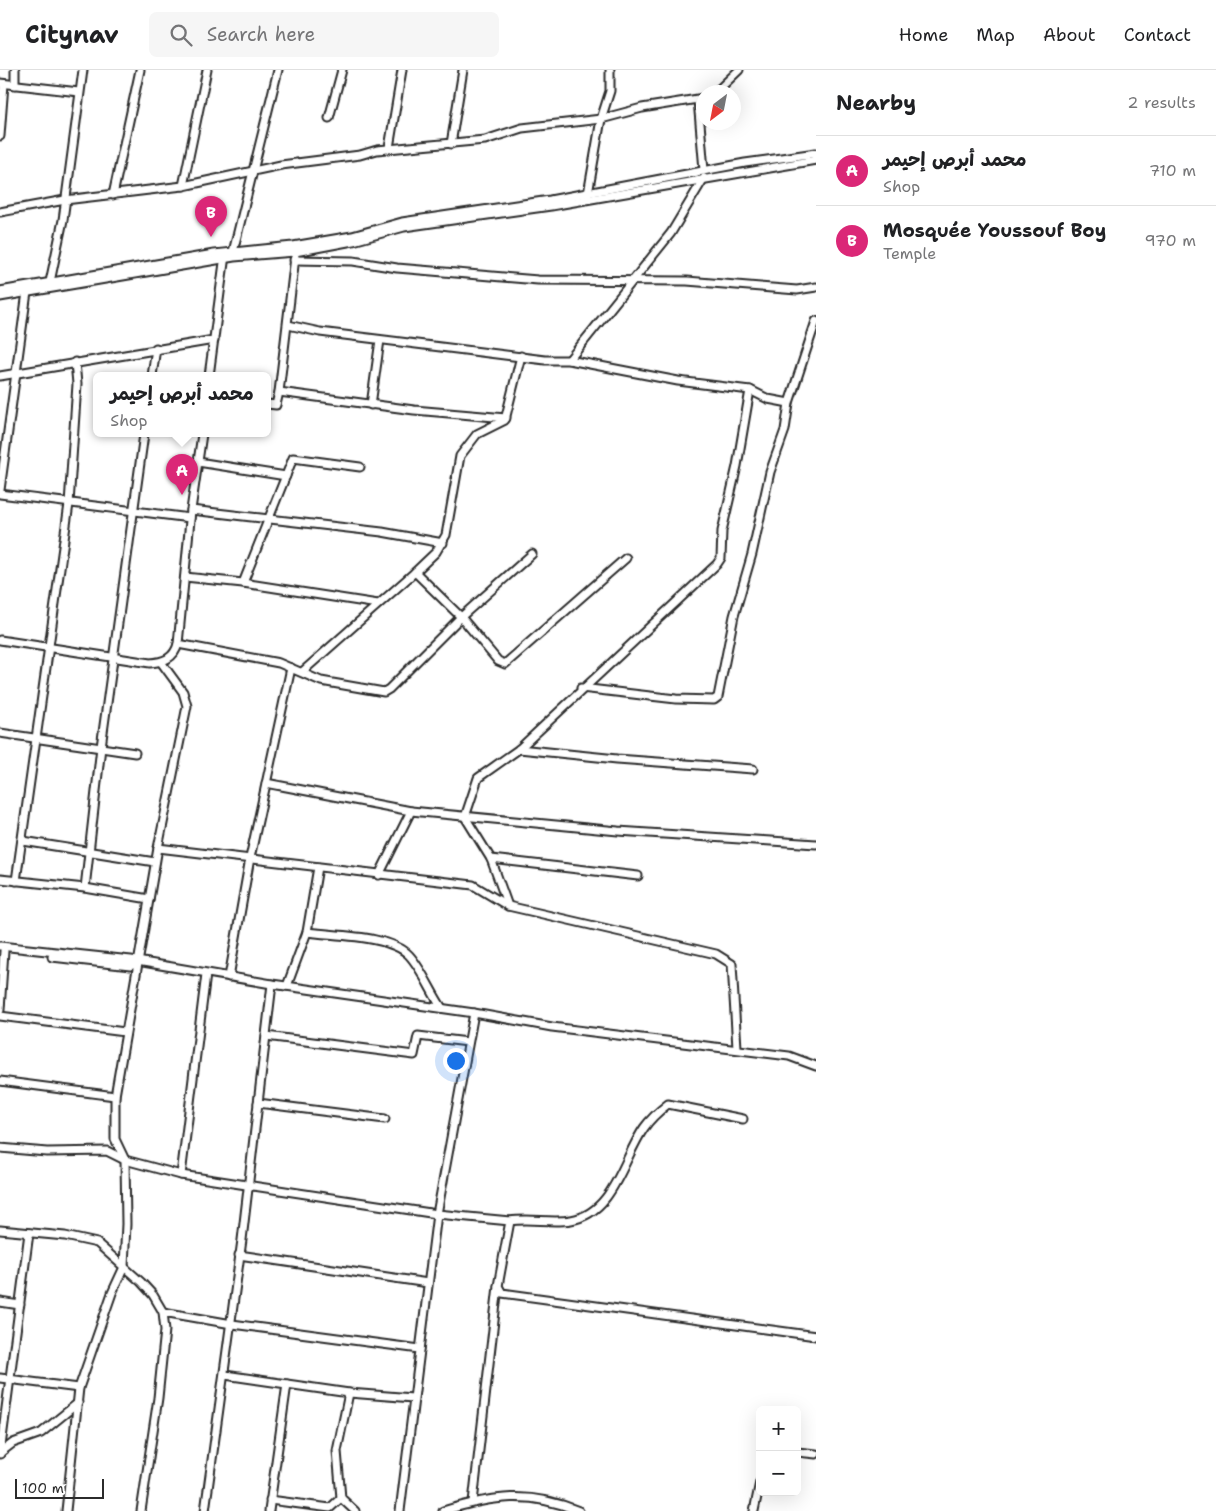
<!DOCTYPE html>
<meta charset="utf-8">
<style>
body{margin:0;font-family:"Shantell Sans","Playpen Sans Arabic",sans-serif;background:#f6f6f6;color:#202124}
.controls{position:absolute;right:15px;bottom:15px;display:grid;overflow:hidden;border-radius:8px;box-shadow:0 5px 20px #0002}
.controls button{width:45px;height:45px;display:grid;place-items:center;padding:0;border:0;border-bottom:1px solid #e0e0e0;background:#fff;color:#202124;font:25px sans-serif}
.compass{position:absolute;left:696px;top:15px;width:45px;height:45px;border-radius:50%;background:#fff;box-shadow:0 5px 20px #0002;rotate:212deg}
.scale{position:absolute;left:15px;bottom:12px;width:89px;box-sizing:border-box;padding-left:5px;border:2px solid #2b2b2b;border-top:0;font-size:14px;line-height:18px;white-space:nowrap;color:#2b2b2b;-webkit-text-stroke:4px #fff;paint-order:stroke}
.you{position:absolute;left:455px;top:990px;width:18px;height:18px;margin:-12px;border:4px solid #fff;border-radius:50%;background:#1a73e8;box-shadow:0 0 0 8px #1a73e833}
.badge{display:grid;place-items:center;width:32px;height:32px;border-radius:50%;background:#db2777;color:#fff;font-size:16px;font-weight:700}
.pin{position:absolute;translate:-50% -41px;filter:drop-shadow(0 1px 2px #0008)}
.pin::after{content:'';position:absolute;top:26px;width:18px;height:15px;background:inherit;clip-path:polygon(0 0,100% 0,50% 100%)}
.popup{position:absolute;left:93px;top:302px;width:178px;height:65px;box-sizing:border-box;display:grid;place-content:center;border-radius:8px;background:#fff;filter:drop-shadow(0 1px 4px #0005);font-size:16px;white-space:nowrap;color:#757577}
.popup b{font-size:19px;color:#202124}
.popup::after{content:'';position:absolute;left:50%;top:100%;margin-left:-10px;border:10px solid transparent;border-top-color:#fff}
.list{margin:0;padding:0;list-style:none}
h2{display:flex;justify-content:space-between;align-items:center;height:65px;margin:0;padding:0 20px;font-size:21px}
h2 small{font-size:16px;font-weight:400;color:#757577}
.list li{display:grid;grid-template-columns:32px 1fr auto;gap:15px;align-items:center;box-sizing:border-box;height:70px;padding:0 20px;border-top:1px solid #e0e0e0}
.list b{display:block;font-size:19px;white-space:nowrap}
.list p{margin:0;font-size:16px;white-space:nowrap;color:#757577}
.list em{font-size:16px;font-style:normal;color:#757577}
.icon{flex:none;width:28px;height:28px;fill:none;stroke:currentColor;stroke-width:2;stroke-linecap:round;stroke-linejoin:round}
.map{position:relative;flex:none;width:816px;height:1441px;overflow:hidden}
header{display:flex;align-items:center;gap:30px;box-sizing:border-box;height:70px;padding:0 25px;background:#fff;border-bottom:1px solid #e0e0e0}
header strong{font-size:24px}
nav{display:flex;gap:28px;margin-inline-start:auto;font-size:18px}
.search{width:350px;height:45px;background:#f6f6f6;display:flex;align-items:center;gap:12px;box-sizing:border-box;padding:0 18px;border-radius:8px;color:#757577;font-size:19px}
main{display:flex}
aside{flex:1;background:#fff}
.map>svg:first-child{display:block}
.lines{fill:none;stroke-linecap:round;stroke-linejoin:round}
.minor-casing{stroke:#2b2b2b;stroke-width:11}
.minor{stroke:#fff;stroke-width:7}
</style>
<header>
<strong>Citynav</strong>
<div class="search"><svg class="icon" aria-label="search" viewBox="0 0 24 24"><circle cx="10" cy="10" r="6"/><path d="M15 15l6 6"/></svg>Search here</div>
<nav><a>Home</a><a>Map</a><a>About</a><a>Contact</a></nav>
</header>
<main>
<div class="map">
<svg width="816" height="1441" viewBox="0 0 816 1441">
<rect width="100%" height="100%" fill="#fff"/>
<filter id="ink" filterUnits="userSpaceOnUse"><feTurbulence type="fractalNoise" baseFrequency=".02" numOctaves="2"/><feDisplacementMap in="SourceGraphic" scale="10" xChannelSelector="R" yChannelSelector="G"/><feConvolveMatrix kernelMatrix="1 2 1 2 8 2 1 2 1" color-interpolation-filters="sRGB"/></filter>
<g filter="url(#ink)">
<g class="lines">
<g class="minor-casing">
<g id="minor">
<polyline points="0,13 79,22"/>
<polyline points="15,15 15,0"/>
<polyline points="716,22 739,0"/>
<polyline points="698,30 704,100"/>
<polyline points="329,48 342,0"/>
<polyline points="0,66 4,14"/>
<polyline points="451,74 463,0"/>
<polyline points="389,78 402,0"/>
<polyline points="183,116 207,0"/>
<polyline points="588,124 601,49 610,21 610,0"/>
<polyline points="113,125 140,0"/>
<polyline points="0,142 65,130 183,116 281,95 360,85 377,80 485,70 522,58 601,49 642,38 704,28"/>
<polyline points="233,182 278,0"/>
<polyline points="294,190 353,191 397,198 538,210 687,211 797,220 816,217"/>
<polyline points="50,212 63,150 83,0"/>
<polyline points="0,221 214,184 293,176 352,166 402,152 550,130 745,93 816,83"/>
<polyline points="0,227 234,187 295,182 353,171 404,157 551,136 816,90"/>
<polyline points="288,255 320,262 545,290 569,290 678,311 750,320"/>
<polyline points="569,290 671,163 704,108"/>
<polyline points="0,306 214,270"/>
<polyline points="152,306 156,278"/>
<polyline points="209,306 225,185"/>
<polyline points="279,322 414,340 506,348"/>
<polyline points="267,334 276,335 279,322 295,187"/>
<polyline points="371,335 380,270"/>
<polyline points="202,364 191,440 178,574 279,593 321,611 384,622 389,619 461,547 532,484"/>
<polyline points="198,392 286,406"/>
<polyline points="0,420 27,222"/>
<polyline points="0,424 190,448"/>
<polyline points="191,440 382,462 443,473"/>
<polyline points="415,502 461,547 498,591 505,594 626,488"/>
<polyline points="185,507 243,513 378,534"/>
<polyline points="243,513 293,388 360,397"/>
<path d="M0,570L150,593C163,592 174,589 178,574"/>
<polyline points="302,602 415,502 436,482 446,465 460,386 477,364 505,350 521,286"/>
<polyline points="581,618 676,629 714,630 718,627 734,546 752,484 770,402 785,360 789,333"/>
<polyline points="0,663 135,683"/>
<polyline points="519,679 617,689 753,699"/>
<polyline points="266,713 411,741"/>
<polyline points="23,771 155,792"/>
<polyline points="158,778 473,815 508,836 716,884 732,894 737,978"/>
<polyline points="491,789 638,806"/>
<polyline points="379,805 411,741 618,761 816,774"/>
<polyline points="0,809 85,818 149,829"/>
<polyline points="16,811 69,434 77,314 75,292"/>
<polyline points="85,818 101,677 144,364"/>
<polyline points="508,836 491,789 465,747 478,708 519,679 717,494 721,488 722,461 737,396 750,320 768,329 789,333 816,251"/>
<path d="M307,862C335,866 390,865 409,885C422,899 431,922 442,938"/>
<polyline points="0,876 131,890 272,914 474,943 552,957 789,986 816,996"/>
<polyline points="52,887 130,896 138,893"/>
<polyline points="229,907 250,788 291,598"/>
<polyline points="287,916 307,862 318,797"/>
<polyline points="0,940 4,881"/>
<polyline points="0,946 125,962"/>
<polyline points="266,966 414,985 418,966 468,972"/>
<polyline points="0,1011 115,1026"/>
<polyline points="258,1033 385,1049"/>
<polyline points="0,1078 47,1082 107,1081 125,1090 181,1105 437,1144 510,1151 498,1216 502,1223 816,1266"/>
<polyline points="181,1105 206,904"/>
<path d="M510,1151C530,1148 551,1153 571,1150C614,1143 623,1088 644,1058C651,1048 659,1041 668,1034L743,1049"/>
<polyline points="0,1160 65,1166 97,1173 141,1212 153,1225 163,1242 165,1260 158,1328 141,1441"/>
<polyline points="239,1185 428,1213"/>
<polyline points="0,1232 20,1235"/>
<polyline points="163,1242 232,1254 420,1279"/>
<polyline points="225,1305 349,1323 413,1328"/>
<polyline points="0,1308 79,1318"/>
<polyline points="797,1382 816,1384"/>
<polyline points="0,1383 13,1373 41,1363 78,1333"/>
<polyline points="0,1384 29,1163"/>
<polyline points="341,1428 337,1381 349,1323"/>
<polyline points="270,1430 330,1438 341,1428 355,1441"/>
<polyline points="473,1432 498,1216"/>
<polyline points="66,1441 79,1318 112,1223 124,1197 126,1154 125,1090 115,1069 115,1026 158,778 187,636 183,622 161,592"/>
<polyline points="205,1441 242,1170 272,914"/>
<polyline points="269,1441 287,1314"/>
<polyline points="400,1441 437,1144 474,943"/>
<path d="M443,1441C493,1426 529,1420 579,1441"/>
<polyline points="754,1441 760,1412"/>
</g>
</g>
<use href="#minor" class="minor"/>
</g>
</g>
</svg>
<div class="controls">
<button>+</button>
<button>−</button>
</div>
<svg class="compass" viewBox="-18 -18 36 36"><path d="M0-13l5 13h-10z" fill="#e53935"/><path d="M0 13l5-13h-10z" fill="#757577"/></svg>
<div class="scale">100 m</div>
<div class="you"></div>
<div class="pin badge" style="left:182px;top:425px">A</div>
<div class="popup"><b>محمد أبرص إحيمر</b>Shop</div>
<div class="pin badge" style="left:211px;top:167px">B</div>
</div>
<aside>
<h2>Nearby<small>2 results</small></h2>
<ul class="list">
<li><span class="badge">A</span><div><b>محمد أبرص إحيمر</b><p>Shop</p></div><em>710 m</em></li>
<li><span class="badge">B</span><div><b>Mosquée Youssouf Boy</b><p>Temple</p></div><em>970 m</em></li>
</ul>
</aside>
</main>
